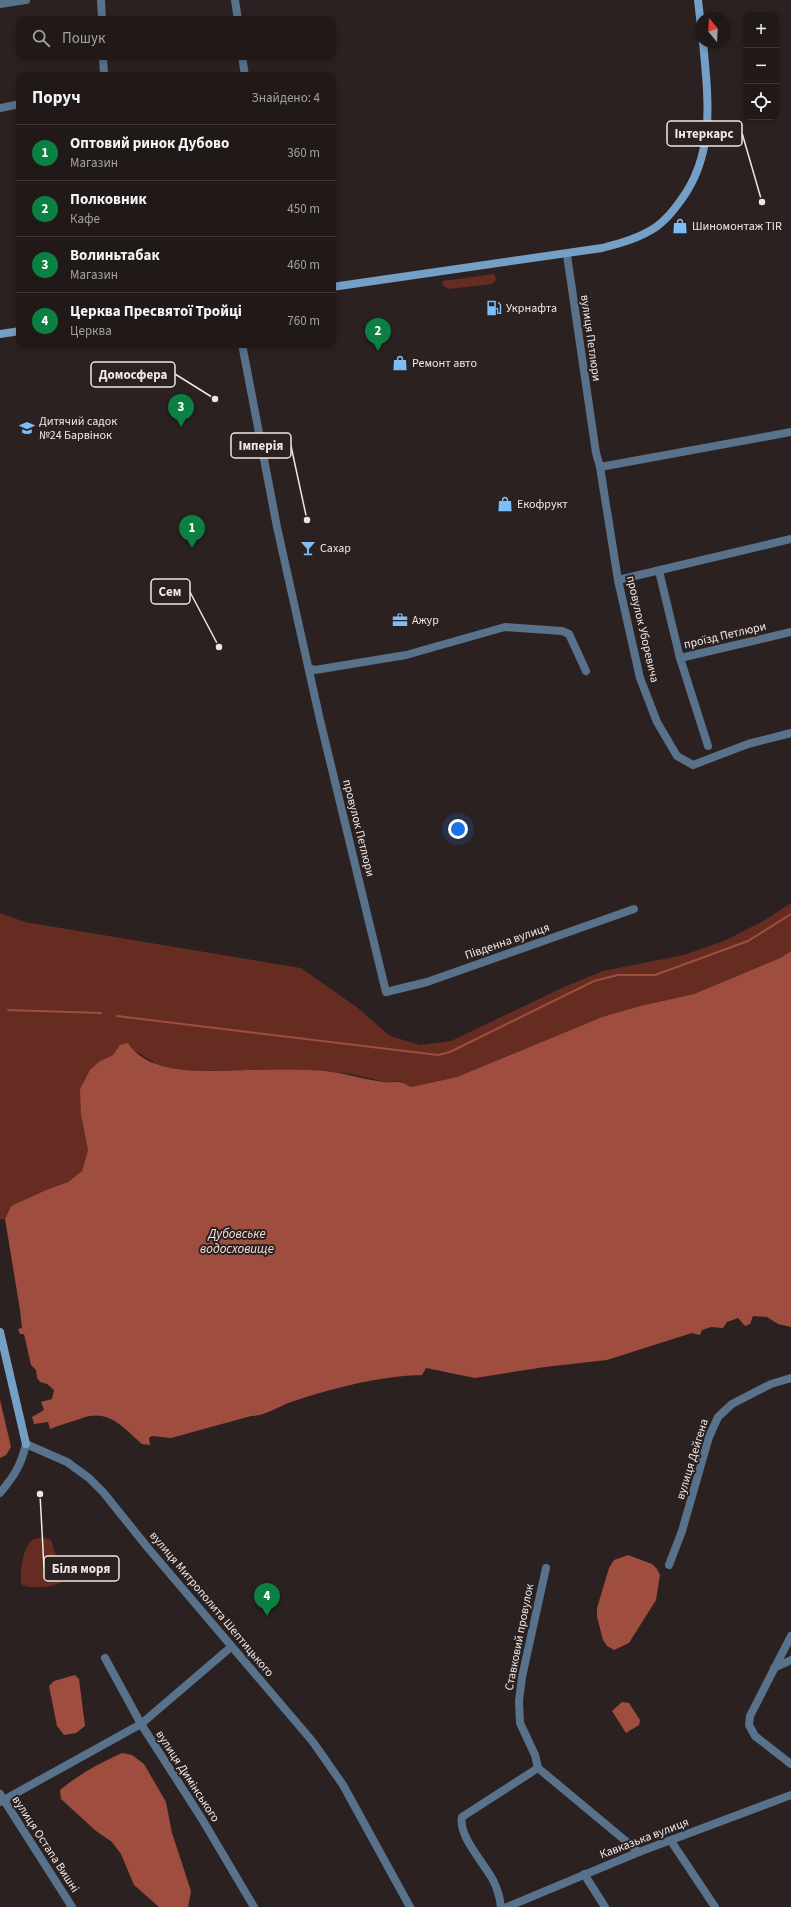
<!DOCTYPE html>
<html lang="uk">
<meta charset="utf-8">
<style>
body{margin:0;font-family:"Source Sans 3",sans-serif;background:#2d2625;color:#f1f3f6}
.controls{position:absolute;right:12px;top:12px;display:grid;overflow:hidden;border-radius:8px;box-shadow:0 2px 6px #0003}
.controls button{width:36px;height:36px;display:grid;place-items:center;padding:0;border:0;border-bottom:1px solid #3d3837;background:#201918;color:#f1f3f6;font:20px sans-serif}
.compass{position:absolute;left:695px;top:12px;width:36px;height:36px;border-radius:50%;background:#201918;box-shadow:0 2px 6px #0003;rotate:342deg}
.you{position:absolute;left:458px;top:829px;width:14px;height:14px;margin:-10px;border:3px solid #fff;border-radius:50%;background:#1a73e8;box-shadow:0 0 0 6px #1a73e833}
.badge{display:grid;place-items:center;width:26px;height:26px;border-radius:50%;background:#0b8043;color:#fff;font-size:13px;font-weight:700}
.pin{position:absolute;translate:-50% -33px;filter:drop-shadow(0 1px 2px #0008)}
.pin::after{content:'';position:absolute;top:21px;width:14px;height:12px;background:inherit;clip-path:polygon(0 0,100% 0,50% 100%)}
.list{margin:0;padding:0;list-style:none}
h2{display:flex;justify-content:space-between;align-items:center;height:52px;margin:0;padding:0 16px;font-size:17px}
h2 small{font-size:13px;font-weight:400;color:#a2a0a2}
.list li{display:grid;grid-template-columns:26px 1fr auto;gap:12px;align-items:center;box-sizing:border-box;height:56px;padding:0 16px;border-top:1px solid #3d3837}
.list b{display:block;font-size:15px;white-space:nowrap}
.list p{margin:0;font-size:13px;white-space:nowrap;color:#a2a0a2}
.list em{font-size:13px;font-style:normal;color:#a2a0a2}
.icon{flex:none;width:22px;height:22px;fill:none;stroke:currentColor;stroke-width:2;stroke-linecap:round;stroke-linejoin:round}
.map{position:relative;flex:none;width:791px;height:1907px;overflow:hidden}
.search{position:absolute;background:#201918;box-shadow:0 2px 6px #0003;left:16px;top:16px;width:320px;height:44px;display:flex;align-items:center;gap:10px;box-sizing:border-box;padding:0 14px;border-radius:12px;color:#a2a0a2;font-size:15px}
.panel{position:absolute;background:#201918;box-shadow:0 2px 6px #0003;left:16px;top:72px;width:320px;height:276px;border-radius:12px}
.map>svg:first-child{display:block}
.green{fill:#662c22}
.water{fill:#9f4d3f}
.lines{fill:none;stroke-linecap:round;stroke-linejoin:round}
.stream{stroke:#9f4d3f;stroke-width:2}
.street{stroke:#58728b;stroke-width:8}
.secondary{stroke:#749fc7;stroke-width:8}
.labels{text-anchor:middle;stroke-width:4;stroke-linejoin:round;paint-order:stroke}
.poi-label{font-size:12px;fill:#ede7e5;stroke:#2b2120;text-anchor:start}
.street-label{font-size:12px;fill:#ede7e5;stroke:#2b2120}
.water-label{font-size:13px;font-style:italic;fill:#f7ded9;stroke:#2b2120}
.leader{fill:none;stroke:#ede7e5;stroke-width:1.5}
.callout-dot{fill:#ede7e5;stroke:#2b2120;stroke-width:1.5}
.callout{fill:#2b2120;stroke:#ede7e5;stroke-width:1.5}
.callout-label{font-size:13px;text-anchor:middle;font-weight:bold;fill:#ede7e5}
</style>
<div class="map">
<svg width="791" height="1907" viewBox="0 0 791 1907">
<rect width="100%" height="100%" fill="#2b2120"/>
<g class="green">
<polygon points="494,274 496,280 492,284 449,289 442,285 443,281"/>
<polygon points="791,903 791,951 780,958 694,994 640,1006 602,1017 457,1077 411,1087 400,1081 386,1082 351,1074 324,1071 251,1070 195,1071 176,1069 158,1065 132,1049 128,1043 113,1055 100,1061 81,1115 88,1150 82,1171 68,1182 46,1190 11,1206 5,1219 0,1219 0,913 25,922 301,968 358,1008 390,1036 420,1045 451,1041 564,987 603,971 684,955 726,940 765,920"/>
<path d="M44,1538L51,1540L63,1577L62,1582C54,1587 29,1590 21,1584C20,1573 22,1545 34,1539C37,1538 41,1538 44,1538Z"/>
</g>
<g class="water">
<path d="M791,951V1327L778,1324L767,1317L753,1316L750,1324L745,1326L738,1318L727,1322L723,1328L711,1327L702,1330L700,1335L692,1333L607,1360L545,1367L475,1378L426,1368L422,1375C380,1376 337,1387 297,1400C282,1404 267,1416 251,1416L171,1438L152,1436L149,1438L150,1445L142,1444C120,1425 108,1407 77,1420C68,1423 59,1425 50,1429L48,1422L34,1424L32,1417L44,1410L41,1402L52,1399L54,1390L47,1384L40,1382L37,1378L36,1370L31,1365L24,1334H20L18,1329L22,1328L20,1310L5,1219L11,1206L46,1190L68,1182L82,1171L88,1150L81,1115L80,1089L90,1070L100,1061L113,1055L120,1045L128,1043C151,1079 216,1070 251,1070C276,1070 301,1069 325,1071C345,1073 365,1080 385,1082C400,1083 396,1079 411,1087L457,1077L602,1017L640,1006L694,994L780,958Z"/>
<polygon points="0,1400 11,1447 6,1455 0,1458"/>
<polygon points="628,1555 652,1564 657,1569 660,1575 656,1600 629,1643 614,1650 607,1646 603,1640 597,1617 597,1608 609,1568 614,1560"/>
<polygon points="75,1675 79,1679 85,1726 76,1733 64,1735 57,1726 49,1686 54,1681"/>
<polygon points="622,1702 629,1703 640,1720 639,1725 626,1733 612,1711"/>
<path d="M122,1753L132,1755L144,1764L166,1802L172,1833L191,1891L188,1907H159L134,1885L121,1854L112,1842L96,1831L61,1799L60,1790C79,1774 100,1763 122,1753Z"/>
</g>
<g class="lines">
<g class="stream">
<polyline points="8,1010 101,1013"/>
<polyline points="117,1016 438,1055 450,1052 594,981 618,975 655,975 748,941 791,914"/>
</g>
<g class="street">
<polyline points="101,0 102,20"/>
<polyline points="235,0 238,20"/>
<polyline points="0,4 26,0"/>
<polyline points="103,56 104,76"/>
<polyline points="242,56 245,76"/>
<polyline points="0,108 20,104"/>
<polyline points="567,255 596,453 600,467 618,580 640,678 657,722 677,756 693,765 748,744 791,733"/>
<polyline points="242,344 277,527 320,720 386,992 427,982 634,909"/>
<polyline points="600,467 791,432"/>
<polyline points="659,571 680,658 791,632"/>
<polyline points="618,580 791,539"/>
<polyline points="680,658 708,746"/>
<polyline points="309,668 315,670 406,655 505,627 562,631 569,634 586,671"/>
<path d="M0,1493C14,1476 21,1466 26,1444L67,1462L89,1478L103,1492L148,1548L313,1742L343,1785L410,1907"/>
<polyline points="669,1565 682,1531 709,1437 718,1417 732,1404 771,1384 791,1378"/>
<polyline points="546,1568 522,1677 519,1701 520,1723 535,1755 538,1768 639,1852"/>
<polyline points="791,1636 750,1716 749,1725 755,1736 791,1764"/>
<polyline points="105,1658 141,1724 202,1819 254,1907"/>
<polyline points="774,1668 791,1660"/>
<polyline points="0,1794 72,1907"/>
<polyline points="0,1802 141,1724 231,1647"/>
<polyline points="671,1841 715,1907"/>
<polyline points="584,1874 605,1907"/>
<path d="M501,1907C500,1898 497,1888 493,1880C484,1863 458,1836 462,1817L538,1768"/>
<polyline points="507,1907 639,1852 791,1795"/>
</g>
<g class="secondary">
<polyline points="698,0 701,26"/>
<path d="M332,287L602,248C621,243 640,238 656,227C666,220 674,210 681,200C716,153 708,97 703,42"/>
<polyline points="0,334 20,331"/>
<polyline points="0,1332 26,1444"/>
</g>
</g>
<defs>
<g id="shop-bare" transform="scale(1.2)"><path d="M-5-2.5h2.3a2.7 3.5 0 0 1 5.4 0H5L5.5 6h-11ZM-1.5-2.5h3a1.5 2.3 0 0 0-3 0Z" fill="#7dbef9" stroke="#2b2120" stroke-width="2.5" paint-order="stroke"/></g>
<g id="fuel-bare" transform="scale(1.2)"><path d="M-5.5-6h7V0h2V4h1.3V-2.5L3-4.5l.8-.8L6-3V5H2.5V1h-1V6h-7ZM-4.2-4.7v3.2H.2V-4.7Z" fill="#7dbef9" stroke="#2b2120" stroke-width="2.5" paint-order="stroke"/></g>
<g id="school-bare" transform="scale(1.2)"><path d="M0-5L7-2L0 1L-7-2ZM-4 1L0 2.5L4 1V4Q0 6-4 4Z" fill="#7dbef9" stroke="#2b2120" stroke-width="2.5" paint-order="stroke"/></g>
<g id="bar-bare" transform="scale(1.2)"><path d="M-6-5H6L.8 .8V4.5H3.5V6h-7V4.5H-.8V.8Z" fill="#7dbef9" stroke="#2b2120" stroke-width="2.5" paint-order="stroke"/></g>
<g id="office-bare" transform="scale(1.2)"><path d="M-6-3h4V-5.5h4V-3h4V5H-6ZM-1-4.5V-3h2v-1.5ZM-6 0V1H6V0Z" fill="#7dbef9" stroke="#2b2120" stroke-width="2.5" paint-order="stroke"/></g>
</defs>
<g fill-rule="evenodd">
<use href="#shop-bare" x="680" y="226"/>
<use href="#fuel-bare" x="494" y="308"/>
<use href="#shop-bare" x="400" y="363"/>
<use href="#school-bare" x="27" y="428"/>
<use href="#shop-bare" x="505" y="504"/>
<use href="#bar-bare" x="308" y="548"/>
<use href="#office-bare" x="400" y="620"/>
</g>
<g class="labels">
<g class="poi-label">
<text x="692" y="230">Шиномонтаж TIR</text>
<text x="506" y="312">Укрнафта</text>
<text x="412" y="367">Ремонт авто</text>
<text x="39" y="425">Дитячий садок<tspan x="39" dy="14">№24 Барвінок</tspan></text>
<text x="517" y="508">Екофрукт</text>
<text x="320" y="552">Сахар</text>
<text x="412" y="624">Ажур</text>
</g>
<g class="street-label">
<text transform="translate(591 338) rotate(82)" y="4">вулиця Петлюри</text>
<text transform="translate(643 629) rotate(77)" y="4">провулок Уборевича</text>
<text transform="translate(725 635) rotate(-13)" y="4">проїзд Петлюри</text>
<text transform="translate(359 828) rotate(76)" y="4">провулок Петлюри</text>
<text transform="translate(507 941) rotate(-19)" y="4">Південна вулиця</text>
<text transform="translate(692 1459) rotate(-73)" y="4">вулиця Дейгена</text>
<text transform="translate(212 1604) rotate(50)" y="4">вулиця Митрополита Шептицького</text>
<text transform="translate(519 1637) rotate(-79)" y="4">Ставковий провулок</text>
<text transform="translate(188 1776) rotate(57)" y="4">вулиця Димінського</text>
<text transform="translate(644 1838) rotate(-21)" y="4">Кавказька вулиця</text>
<text transform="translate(46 1844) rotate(57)" y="4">вулиця Остапа Вишні</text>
</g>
<g class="water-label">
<text x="237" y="1238">Дубовське<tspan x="237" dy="15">водосховище</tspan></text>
</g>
</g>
<path class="leader" d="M762 202L742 133M215 399L175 374M307 520L291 446M219 647L190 592M40 1494L44 1568"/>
<g class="callout-dot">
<circle cx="762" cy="202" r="4"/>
<circle cx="215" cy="399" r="4"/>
<circle cx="307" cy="520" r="4"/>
<circle cx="219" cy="647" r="4"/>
<circle cx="40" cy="1494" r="4"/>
</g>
<g class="callout">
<rect x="667" y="121" width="75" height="25" rx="4"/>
<rect x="91" y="362" width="84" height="25" rx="4"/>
<rect x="231" y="433" width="60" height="25" rx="4"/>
<rect x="151" y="579" width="39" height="25" rx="4"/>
<rect x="44" y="1556" width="75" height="25" rx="4"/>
</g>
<g class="callout-label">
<text x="704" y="138">Інтеркарс</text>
<text x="133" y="379">Домосфера</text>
<text x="261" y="450">Імперія</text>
<text x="170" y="596">Сем</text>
<text x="81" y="1573">Біля моря</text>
</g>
</svg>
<div class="controls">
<button>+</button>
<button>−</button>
<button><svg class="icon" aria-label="locate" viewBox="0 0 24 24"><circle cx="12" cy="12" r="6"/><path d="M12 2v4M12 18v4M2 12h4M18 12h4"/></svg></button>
</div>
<svg class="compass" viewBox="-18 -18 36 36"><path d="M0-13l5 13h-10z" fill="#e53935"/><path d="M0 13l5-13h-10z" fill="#a2a0a2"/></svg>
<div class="you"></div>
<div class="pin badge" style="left:192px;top:548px">1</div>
<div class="pin badge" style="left:378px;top:351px">2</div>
<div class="pin badge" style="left:181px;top:427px">3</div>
<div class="pin badge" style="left:267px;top:1616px">4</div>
<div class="search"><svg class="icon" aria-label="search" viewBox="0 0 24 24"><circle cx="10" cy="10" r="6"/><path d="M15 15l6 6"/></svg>Пошук</div>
<section class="panel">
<h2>Поруч<small>Знайдено: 4</small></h2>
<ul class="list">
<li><span class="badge">1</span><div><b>Оптовий ринок Дубово</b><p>Магазин</p></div><em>360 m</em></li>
<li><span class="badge">2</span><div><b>Полковник</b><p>Кафе</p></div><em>450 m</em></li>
<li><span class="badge">3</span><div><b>Волиньтабак</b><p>Магазин</p></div><em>460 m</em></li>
<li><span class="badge">4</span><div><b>Церква Пресвятої Тройці</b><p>Церква</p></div><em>760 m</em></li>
</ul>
</section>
</div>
